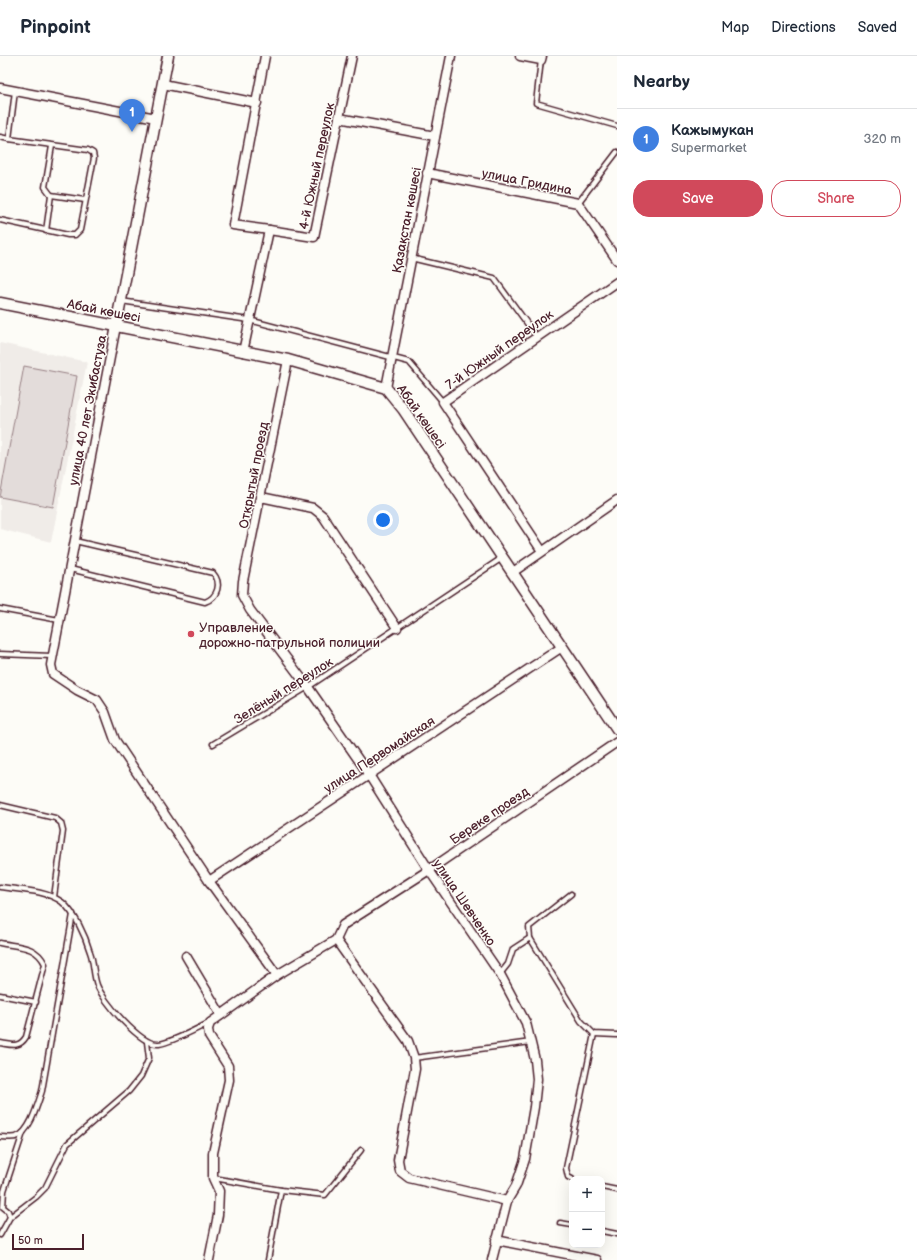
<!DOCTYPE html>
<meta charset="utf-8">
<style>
body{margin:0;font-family:"Balsamiq Sans",sans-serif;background:#f6f6f7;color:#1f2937}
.controls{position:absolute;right:12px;bottom:12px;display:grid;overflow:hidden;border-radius:8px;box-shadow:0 4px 16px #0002}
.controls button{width:36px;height:36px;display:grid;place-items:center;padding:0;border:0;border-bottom:1px solid #e0e1e3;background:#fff;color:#1f2937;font:20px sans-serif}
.scale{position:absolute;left:12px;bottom:10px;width:72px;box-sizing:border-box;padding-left:4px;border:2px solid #4a1f2b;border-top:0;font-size:11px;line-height:14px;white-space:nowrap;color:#4a1f2b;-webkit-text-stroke:3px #fdfcf7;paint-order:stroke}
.you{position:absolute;left:383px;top:464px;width:14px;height:14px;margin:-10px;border:3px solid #fff;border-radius:50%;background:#1a73e8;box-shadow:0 0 0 6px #1a73e833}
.badge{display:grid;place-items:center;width:26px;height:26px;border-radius:50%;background:#d1495b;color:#fff;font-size:13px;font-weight:700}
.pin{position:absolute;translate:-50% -33px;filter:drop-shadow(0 1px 2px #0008)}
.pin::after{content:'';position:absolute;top:21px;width:14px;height:12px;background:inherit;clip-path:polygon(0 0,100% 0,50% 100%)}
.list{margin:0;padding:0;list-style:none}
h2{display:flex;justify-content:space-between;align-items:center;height:52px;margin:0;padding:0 16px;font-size:17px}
h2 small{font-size:13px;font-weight:400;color:#747a83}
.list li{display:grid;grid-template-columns:26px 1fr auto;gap:12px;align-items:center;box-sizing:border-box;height:60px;padding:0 16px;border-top:1px solid #e0e1e3}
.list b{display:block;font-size:15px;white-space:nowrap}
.list p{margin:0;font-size:13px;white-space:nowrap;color:#747a83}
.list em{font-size:13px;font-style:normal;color:#747a83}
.actions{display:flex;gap:8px;padding:12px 16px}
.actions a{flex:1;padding:9px 0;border:1px solid #d1495b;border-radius:16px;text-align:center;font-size:14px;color:#d1495b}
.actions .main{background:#d1495b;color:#fff}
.map{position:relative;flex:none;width:617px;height:1204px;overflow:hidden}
header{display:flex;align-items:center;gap:24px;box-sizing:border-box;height:56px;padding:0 20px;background:#fff;border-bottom:1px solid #e0e1e3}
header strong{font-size:19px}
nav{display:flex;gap:22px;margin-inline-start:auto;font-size:14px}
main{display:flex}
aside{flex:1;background:#fff}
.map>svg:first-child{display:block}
.built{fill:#f0ece8}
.green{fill:#e3dcda;stroke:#967e82}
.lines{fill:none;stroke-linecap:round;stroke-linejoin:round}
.service-casing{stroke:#4a1f2b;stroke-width:7}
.minor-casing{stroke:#4a1f2b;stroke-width:11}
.tertiary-casing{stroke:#4a1f2b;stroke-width:13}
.service{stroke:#fdfcf7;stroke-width:4}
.minor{stroke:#fdfcf7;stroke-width:8}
.tertiary{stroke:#fdfcf7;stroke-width:10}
.poi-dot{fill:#d1495b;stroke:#fdfcf7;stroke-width:1.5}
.labels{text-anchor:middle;stroke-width:3;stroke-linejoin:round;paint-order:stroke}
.street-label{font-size:13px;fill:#4a1f2b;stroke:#fdfcf7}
.poi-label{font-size:13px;fill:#4a1f2b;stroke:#fdfcf7;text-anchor:start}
</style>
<header>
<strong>Pinpoint</strong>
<nav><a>Map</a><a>Directions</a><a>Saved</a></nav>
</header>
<main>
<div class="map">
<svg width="617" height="1204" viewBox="0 0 617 1204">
<rect width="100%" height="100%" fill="#fdfcf7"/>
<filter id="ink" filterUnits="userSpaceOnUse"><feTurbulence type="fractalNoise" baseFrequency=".025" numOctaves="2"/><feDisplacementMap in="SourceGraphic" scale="8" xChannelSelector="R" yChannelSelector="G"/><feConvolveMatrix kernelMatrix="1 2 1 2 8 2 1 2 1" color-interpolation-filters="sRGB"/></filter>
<g filter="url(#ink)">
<polygon class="built" points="0,287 87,306 51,486 0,473"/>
<polygon class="green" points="24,310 77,320 53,451 0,441"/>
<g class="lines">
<g class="service-casing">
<g id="service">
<polyline points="541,4 536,47 617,70"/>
<polyline points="0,81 9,83"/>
<polyline points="52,90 45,131 51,139 85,144"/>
<polyline points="578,147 617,96"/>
<polyline points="0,164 68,179 75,179 80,174 94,102 93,97 88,94 9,83 15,35"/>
<polyline points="46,175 51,139"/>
<polyline points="411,202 494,222 537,281"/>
<polyline points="121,245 249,264 409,306 443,346"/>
<path d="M70,513L205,546C218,541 222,527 213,517L75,485"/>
<polyline points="0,553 59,564"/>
<polyline points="0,598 52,600"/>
<polyline points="213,688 308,631 502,502"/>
<polyline points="0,749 55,762 61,767 63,775 54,841"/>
<path d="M0,831C19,834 46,834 62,846C75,857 85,879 90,896C94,906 93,918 97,929C103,945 141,990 159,988C173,986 196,973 209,967"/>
<polyline points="530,882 529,871 571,838"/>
<path d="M0,887C19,891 36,889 45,908L26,981C19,992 12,989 0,987"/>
<polyline points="500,918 508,908 513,893 530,882 581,965 594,978 617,979"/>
<polyline points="0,939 36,946"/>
<polyline points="414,1002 531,986"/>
<path d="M0,1081C5,1081 11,1082 16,1081C30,1077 38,1047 42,1035L73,858"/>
<polyline points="214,1122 281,1134 268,1204"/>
<polyline points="572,1123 568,1121 566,1112 594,978"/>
<polyline points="602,1131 617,1134"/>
<polyline points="281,1134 325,1139 361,1094"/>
<polyline points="10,1161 8,1155 3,1151 4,1135 23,1077"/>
<polyline points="560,1167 572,1169"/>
<polyline points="602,1175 617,1178"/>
<polyline points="0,1179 10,1161 36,1141 45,1132 67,1088 129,1035 141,1020 149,1002 147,986"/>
</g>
</g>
<g class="minor-casing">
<g id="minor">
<polyline points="520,0 541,4 542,0"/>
<polyline points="163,28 257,47"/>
<polyline points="0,32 156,62"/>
<polyline points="339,62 435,80"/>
<polyline points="427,117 578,147 617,204"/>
<polyline points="269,174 314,181 352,0"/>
<polyline points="116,270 51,609 53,618 77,634 97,644 105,656 115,684 209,825 277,919"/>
<polyline points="243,296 269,174 233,169 265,0"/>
<polyline points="288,304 243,525 242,539 250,554 308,631 369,719 429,814 500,918 526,967 535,1004 537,1023 534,1051 525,1103 516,1130 507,1145 492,1204"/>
<polyline points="386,332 451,0"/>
<polyline points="261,441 313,452 323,460 397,572"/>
<polyline points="542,495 443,346 617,226"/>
<polyline points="513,516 617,444"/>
<polyline points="209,825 562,591"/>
<polyline points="336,884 408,985 414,1002 415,1013 398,1104 400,1115 409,1122 507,1145"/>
<polyline points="186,900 221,959"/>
<polyline points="496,1184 597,1204"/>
<polyline points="209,1204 218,1159 219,1135 213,1122 213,1097 229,1024 228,1010 209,980 208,973 210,967 277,919 336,884 343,869 429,814 617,686"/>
</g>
</g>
<g class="tertiary-casing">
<g id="tertiary">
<polyline points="0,247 288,304 386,332 403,353 617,673"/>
<polyline points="116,270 168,0"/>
</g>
</g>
<use href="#service" class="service"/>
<use href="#minor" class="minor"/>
<use href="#tertiary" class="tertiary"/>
</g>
</g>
<circle class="poi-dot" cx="191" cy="578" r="4"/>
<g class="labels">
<g class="street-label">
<text transform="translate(316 110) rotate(-78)" y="5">4-й Южный переулок</text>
<text transform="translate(527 125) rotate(11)" y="5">улица Гридина</text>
<text transform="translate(406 164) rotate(-79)" y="5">Қазақстан көшесі</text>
<text transform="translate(104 254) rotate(11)" y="5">Абай көшесі</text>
<text transform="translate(499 293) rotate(-35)" y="5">7-й Южный переулок</text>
<text transform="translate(87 354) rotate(-79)" y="5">улица 40 лет Экибастуза</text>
<text transform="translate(422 360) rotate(55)" y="5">Абай көшесі</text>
<text transform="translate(253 419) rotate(-79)" y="5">Открытый проезд</text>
<text transform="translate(283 634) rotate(-32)" y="5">Зелёный переулок</text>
<text transform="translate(379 698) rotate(-33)" y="5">улица Первомайская</text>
<text transform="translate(489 759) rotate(-34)" y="5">Береке проезд</text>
<text transform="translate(465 846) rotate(56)" y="5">улица Шевченко</text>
</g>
<g class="poi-label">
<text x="199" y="576">Управление<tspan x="199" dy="15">дорожно-патрульной полиции</tspan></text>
</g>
</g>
</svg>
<div class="controls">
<button>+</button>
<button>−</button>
</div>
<div class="scale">50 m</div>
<div class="you"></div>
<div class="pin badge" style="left:132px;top:76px;background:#3f7fe0">1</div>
</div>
<aside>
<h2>Nearby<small></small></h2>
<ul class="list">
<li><span class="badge" style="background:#3f7fe0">1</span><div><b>Кажымукан</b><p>Supermarket</p></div><em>320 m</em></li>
</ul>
<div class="actions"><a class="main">Save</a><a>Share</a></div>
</aside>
</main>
